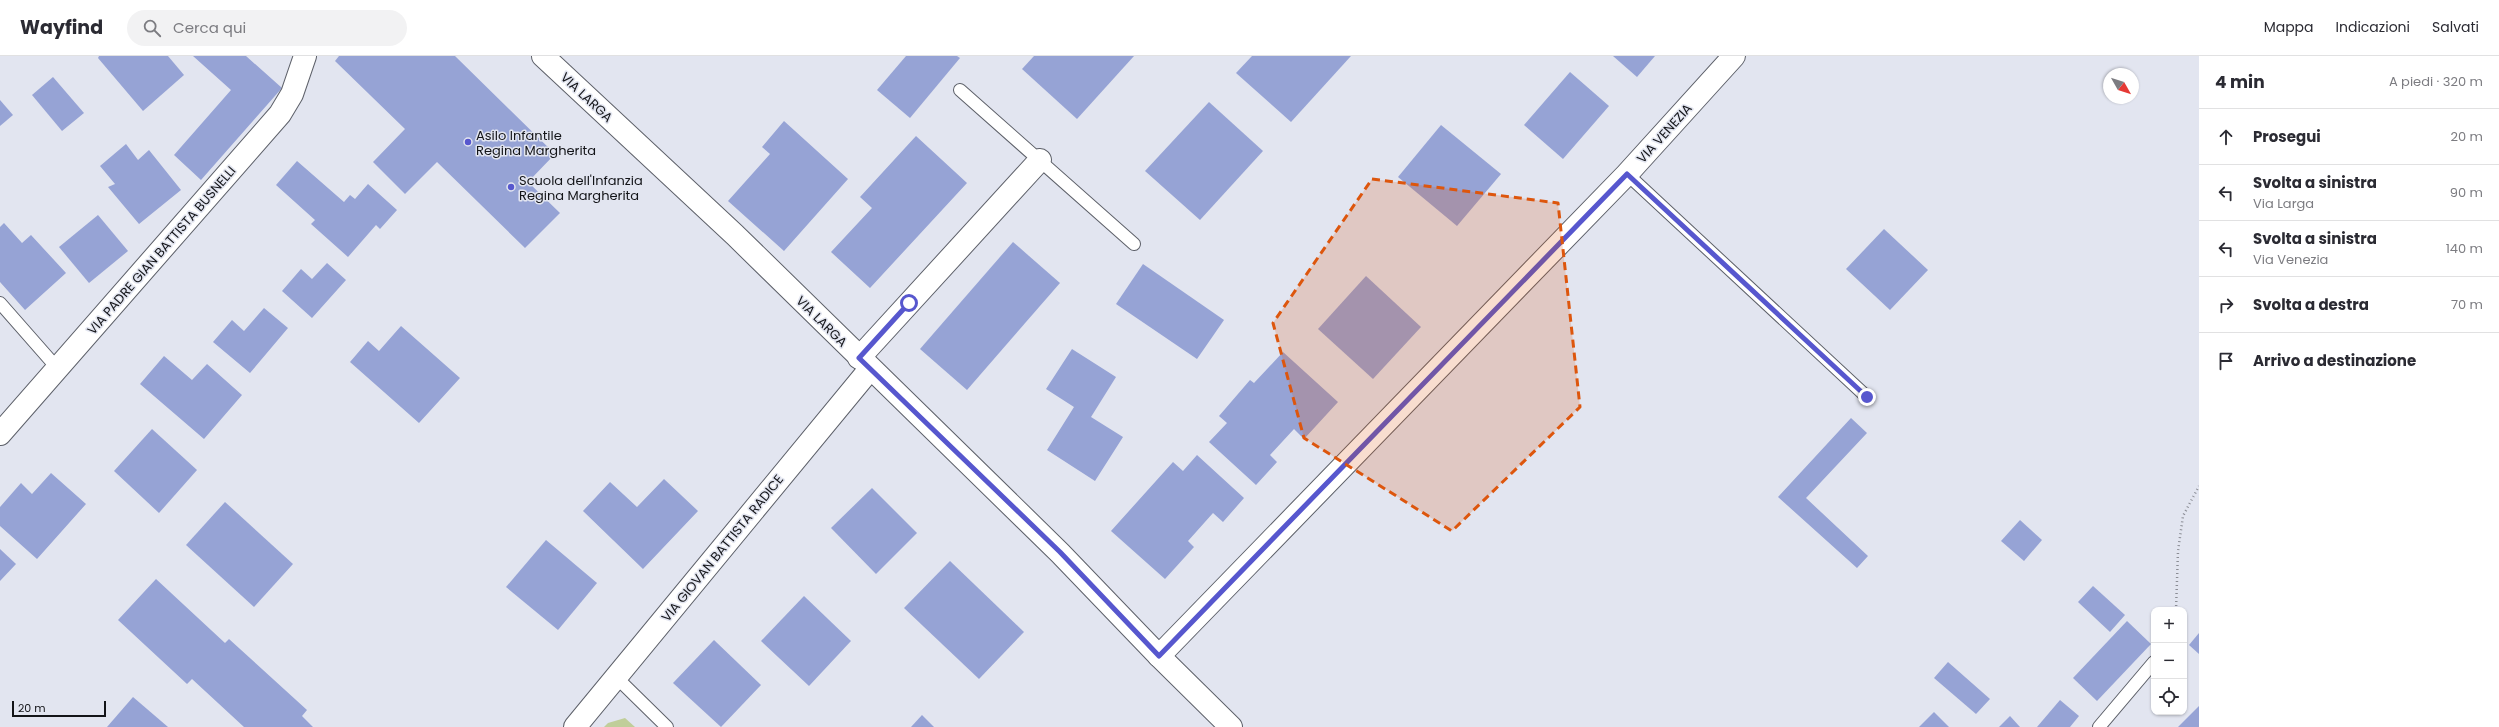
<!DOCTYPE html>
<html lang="it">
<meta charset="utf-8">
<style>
body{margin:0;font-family:Poppins,sans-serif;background:#f2f2f3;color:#2b2b33}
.controls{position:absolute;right:12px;bottom:12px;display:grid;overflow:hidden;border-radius:8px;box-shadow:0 1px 3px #0004}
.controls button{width:36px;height:36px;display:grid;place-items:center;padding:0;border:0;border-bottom:1px solid #e1e1e2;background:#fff;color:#2b2b33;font:20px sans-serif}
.compass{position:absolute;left:2103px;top:12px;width:36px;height:36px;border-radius:50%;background:#fff;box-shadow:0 1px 3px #0004;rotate:129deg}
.scale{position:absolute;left:12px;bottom:10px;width:94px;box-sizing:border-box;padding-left:4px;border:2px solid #131418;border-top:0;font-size:11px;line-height:14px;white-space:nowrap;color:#131418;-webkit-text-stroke:3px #e2e5f0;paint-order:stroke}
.stop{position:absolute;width:12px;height:12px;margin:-9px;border:3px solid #5757ce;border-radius:50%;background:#fff}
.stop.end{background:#5757ce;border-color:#fff;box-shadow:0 1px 4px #0008}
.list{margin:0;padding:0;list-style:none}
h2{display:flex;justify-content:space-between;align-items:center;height:52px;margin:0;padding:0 16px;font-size:17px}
h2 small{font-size:13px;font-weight:400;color:#7c7c81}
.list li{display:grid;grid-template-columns:26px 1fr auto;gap:12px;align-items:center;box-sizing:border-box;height:56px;padding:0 16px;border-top:1px solid #e1e1e2}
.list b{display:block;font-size:15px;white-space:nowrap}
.list p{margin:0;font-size:13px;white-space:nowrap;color:#7c7c81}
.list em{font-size:13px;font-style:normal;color:#7c7c81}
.icon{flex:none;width:22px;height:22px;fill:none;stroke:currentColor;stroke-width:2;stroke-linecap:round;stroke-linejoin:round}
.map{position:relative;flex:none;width:2199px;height:671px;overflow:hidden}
header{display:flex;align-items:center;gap:24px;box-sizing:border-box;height:56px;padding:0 20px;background:#fff;border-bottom:1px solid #e1e1e2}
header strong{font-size:19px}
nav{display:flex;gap:22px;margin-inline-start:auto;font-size:14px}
.search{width:280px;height:36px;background:#f2f2f3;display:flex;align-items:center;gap:10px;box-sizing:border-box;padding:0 14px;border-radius:22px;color:#7c7c81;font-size:15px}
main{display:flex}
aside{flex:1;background:#fff}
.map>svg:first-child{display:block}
.green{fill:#c0ce9a}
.building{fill:#96a3d5}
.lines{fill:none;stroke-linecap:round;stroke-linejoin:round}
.lane-casing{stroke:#5d6069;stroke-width:14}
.street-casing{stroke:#5d6069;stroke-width:24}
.secondary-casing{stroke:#5d6069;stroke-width:24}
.path{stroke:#8b8d95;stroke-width:2.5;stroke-dasharray:1 3;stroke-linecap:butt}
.lane{stroke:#fff;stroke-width:12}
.street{stroke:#fff;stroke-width:22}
.secondary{stroke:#fff;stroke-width:22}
.route{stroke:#5757ce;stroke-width:5}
.marked{fill:#dd560d;fill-opacity:0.2;stroke:#dd560d;stroke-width:3;stroke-dasharray:8 5;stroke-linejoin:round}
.poi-dot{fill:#5757ce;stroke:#e2e5f0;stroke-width:1.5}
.labels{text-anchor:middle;stroke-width:3;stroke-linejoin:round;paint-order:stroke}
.street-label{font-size:13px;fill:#131418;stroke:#e2e5f0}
.poi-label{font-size:13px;fill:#131418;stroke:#e2e5f0;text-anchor:start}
</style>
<header>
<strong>Wayfind</strong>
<div class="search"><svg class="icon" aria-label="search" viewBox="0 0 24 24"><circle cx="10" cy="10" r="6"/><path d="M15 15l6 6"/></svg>Cerca qui</div>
<nav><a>Mappa</a><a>Indicazioni</a><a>Salvati</a></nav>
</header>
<main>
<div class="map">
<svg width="2199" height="671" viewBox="0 0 2199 671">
<rect width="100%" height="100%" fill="#e2e5f0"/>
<polygon class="green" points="625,662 635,671 604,671 608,667"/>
<g class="building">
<polygon points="99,0 168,0 184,19 143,55 98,2"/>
<polygon points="193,0 246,0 282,32 201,124 174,99 231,34"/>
<polygon points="339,0 455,0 555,98 528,126 560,157 525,192 437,106 405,138 373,106 405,73 335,5"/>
<polygon points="906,0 957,0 960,2 910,62 877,34"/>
<polygon points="1034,0 1134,0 1077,63 1022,13"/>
<polygon points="1252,0 1351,0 1291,66 1236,17"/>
<polygon points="1613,0 1655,0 1637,21"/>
<polygon points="1570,16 1609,50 1563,103 1524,69"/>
<polygon points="53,21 84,57 62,75 32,39"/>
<polygon points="0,44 13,59 0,70"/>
<polygon points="1209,46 1263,95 1200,164 1145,115"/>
<polygon points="784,65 848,123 784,195 728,145 770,98 762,91"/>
<polygon points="1441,69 1501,118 1457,170 1398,121"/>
<polygon points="916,80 967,127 870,232 831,196 872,152 860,141"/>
<polygon points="126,88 138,104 149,94 181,134 139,168 108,131 115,128 100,110"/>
<polygon points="297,105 344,146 350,139 355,143 368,128 397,154 380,173 376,169 348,201 311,168 315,164 276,129"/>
<polygon points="98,159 128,195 89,227 59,191"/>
<polygon points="4,167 22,187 31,179 66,217 25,254 0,226 0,171"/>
<polygon points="1884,173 1928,214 1890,254 1846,213"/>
<polygon points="1013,186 1060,227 967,334 920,293"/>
<polygon points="327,207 346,224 312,262 282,235 301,213 312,223"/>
<polygon points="1143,208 1224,264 1197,303 1116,248"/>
<polygon points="1366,220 1421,271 1373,323 1318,273"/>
<polygon points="264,252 288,272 250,317 213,286 232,264 244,275"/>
<polygon points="401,270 460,322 419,367 350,306 368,285 379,295"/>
<polygon points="1072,293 1116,321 1091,361 1123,381 1095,425 1047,394 1074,351 1046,333"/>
<polygon points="1283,296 1338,346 1304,383 1294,373 1270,399 1277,406 1256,429 1209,386 1227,367 1219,360 1250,324 1254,327"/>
<polygon points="164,300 192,324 207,308 242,339 204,383 140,328"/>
<polygon points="1851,362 1867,377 1806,442 1868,500 1857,512 1778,441"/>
<polygon points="152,373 197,414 159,457 114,415"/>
<polygon points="1197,399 1244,442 1223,466 1213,457 1188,485 1194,491 1165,523 1111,475 1173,406 1183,415"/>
<polygon points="51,417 86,448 37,503 0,470 0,451 21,427 32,438"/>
<polygon points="664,423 698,455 643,513 583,455 610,426 637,451"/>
<polygon points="872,432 917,477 876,518 831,472"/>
<polygon points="225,446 293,508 254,551 186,489"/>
<polygon points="2020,464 2042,484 2024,505 2001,485"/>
<polygon points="546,484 597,527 558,574 506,531"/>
<polygon points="0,493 16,508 0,525"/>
<polygon points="950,505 1024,576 979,623 904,552"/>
<polygon points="156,523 225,587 229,583 307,654 302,660 313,671 244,671 192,623 187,628 118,564"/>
<polygon points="2093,530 2125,559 2110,576 2078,546"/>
<polygon points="804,540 851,585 809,630 761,585"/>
<polygon points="2127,565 2151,588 2097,645 2073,622"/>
<polygon points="2199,577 2199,598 2189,589"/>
<polygon points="714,584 761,629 721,671 673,627"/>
<polygon points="1948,606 1990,643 1976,658 1934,622"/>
<polygon points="133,641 168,671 107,671"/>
<polygon points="2060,644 2079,660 2070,671 2037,671"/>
<polygon points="2199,650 2199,671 2178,671"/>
<polygon points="1934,656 1949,671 1919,671"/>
<polygon points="922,659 934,671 911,671"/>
<polygon points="2010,660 2020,671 1999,671"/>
</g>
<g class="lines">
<g class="lane-casing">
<g id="lane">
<polyline points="960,34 1134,188"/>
<polyline points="1627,118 1867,341"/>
<polyline points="0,247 58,313"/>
<polyline points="616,621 667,671"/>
<polyline points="2099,671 2154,606"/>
</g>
</g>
<g class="street-casing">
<g id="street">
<polyline points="859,302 1040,104"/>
<polyline points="0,378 280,58 292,38 305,0"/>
<polyline points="1159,600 1627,118 1734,0"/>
<polyline points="575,671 870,313"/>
</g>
</g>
<g class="secondary-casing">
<polyline id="secondary" points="543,0 735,179 1060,497 1159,600 1231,671"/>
</g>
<polyline class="path" points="2176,554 2178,495 2183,460 2199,430"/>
<use href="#lane" class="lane"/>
<use href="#street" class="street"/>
<use href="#secondary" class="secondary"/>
</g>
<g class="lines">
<polyline class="route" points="909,247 859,302 1060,496 1159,600 1627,118 1867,341"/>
</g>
<path class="marked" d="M1372,123L1558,147L1580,351L1452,475L1304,382L1273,267Z"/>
<g class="poi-dot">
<circle cx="468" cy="86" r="4"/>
<circle cx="511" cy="131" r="4"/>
</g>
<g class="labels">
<g class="street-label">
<text transform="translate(587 41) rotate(43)" y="5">VIA LARGA</text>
<text transform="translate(1664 77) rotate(-48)" y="5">VIA VENEZIA</text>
<text transform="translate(161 194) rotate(-49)" y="5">VIA PADRE GIAN BATTISTA BUSNELLI</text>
<text transform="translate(822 265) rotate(45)" y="5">VIA LARGA</text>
<text transform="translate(722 492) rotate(-51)" y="5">VIA GIOVAN BATTISTA RADICE</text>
</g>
<g class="poi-label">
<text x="476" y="84">Asilo Infantile<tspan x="476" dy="15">Regina Margherita</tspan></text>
<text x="519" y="129">Scuola dell'Infanzia<tspan x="519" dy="15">Regina Margherita</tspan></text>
</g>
</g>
</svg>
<div class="controls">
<button>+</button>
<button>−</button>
<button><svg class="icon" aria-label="locate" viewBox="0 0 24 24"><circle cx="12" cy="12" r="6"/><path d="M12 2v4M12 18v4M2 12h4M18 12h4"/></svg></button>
</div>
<svg class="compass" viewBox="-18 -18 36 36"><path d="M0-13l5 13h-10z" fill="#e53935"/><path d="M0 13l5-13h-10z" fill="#7c7c81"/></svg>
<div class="scale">20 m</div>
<div class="stop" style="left:909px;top:247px"></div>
<div class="stop end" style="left:1867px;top:341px"></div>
</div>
<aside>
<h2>4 min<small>A piedi · 320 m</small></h2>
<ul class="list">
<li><svg class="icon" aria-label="ahead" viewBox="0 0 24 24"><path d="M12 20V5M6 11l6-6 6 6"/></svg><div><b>Prosegui</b></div><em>20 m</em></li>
<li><svg class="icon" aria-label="left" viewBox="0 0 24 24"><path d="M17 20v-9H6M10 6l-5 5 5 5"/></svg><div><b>Svolta a sinistra</b><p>Via Larga</p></div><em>90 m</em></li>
<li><svg class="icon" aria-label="left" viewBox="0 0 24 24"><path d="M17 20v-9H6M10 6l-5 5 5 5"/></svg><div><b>Svolta a sinistra</b><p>Via Venezia</p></div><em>140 m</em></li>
<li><svg class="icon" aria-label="right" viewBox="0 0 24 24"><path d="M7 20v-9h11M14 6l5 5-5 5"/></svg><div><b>Svolta a destra</b></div><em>70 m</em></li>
<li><svg class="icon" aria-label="arrive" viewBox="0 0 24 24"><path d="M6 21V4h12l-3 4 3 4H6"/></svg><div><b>Arrivo a destinazione</b></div></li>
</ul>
</aside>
</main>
